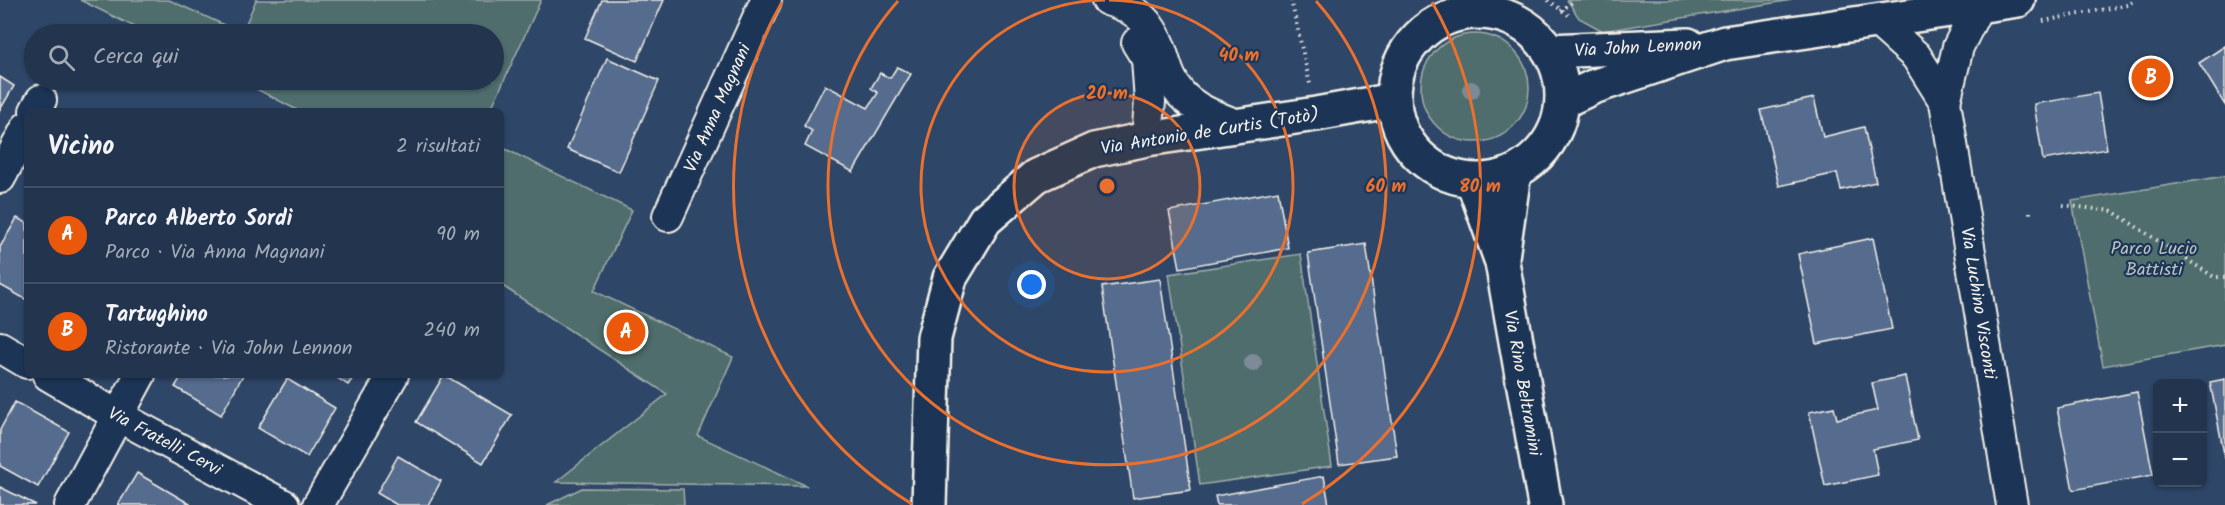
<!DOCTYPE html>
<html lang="it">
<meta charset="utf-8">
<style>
body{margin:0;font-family:Kalam,sans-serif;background:#2a3c55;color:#f1f3f6}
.controls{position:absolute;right:18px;bottom:18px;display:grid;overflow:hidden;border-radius:9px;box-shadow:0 2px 4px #0004}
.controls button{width:54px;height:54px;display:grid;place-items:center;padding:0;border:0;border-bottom:2px solid #3f4f66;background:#22344e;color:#f1f3f6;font:30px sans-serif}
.you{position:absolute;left:1032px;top:285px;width:21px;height:21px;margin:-15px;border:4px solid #fff;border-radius:50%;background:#1a73e8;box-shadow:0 0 0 9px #1a73e833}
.badge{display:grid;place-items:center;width:39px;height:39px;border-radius:50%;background:#ea580c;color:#fff;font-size:20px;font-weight:700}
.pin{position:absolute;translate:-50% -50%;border:3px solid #fff;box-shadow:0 2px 6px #0006}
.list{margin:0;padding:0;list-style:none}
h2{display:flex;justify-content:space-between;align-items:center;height:78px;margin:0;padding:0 24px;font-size:26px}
h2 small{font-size:20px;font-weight:400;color:#a2aab6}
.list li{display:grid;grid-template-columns:39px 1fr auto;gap:18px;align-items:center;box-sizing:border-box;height:96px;padding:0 24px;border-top:2px solid #3f4f66}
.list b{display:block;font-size:22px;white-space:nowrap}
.list p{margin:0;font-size:20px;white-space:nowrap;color:#a2aab6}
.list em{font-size:20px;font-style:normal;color:#a2aab6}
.icon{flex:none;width:33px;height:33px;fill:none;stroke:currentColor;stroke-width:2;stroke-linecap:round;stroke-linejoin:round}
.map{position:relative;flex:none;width:2225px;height:505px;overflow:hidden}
.search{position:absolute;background:#22344e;box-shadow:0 2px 4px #0004;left:24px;top:24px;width:480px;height:66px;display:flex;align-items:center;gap:15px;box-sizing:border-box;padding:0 21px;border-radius:33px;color:#a2aab6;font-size:22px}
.panel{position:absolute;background:#22344e;box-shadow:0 2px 4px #0004;left:24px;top:108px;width:480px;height:270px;border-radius:9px}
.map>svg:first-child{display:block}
.green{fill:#4f6d6c;stroke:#a2afaa;stroke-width:1.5}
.building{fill:#556c8f;stroke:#f4f1e8;stroke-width:1.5}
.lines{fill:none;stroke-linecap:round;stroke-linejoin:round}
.minor-casing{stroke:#f4f1e8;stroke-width:34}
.tertiary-casing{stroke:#f4f1e8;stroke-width:38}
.path{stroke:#f4f1e8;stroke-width:4;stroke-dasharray:1.5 4.5;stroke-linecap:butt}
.minor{stroke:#1d3557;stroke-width:30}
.tertiary{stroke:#1d3557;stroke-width:33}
.tree{fill:#7b8b97}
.ring{fill:none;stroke:#ea702d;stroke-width:3}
.labels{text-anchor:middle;stroke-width:4.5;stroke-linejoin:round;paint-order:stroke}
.street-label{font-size:18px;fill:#f4f1e8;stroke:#1d3557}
.park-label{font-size:18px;fill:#bac3bd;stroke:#1d3557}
.centre{fill:#ea702d;stroke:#1d3557;stroke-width:3}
.ring-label{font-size:18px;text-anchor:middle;font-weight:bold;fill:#ea702d;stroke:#1d3557;stroke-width:4.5;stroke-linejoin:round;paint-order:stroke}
</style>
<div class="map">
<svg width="2225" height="505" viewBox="0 0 2225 505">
<rect width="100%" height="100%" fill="#2e4668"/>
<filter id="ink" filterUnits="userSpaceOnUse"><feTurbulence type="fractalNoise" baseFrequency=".0167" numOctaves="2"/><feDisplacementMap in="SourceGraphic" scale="12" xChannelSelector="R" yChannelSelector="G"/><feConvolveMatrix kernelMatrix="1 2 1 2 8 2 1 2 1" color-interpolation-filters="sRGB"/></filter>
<g filter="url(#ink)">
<g class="green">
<polygon points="80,0 169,0 242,33 256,0 541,0 490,111 299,111 239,80 494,80 494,34 149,34"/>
<polygon points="1567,0 1792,0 1603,31 1579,18"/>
<circle cx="1475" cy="88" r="54"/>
<polygon points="501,147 632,210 594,291 733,357 698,436 807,486 556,482 667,394 501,285"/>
<polygon points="2225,176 2225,345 2103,366 2072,201"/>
<polygon points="1301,254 1332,466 1200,485 1169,274"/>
<polygon points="582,488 683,489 684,505 547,505"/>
</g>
<g class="building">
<polygon points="602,0 664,0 637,61 585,38"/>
<polygon points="2225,46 2225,105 2199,63"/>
<polygon points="607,58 659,81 619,172 567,149"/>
<polygon points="897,67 911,74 853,172 805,146 812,131 804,126 825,85 868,108 878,93 871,88 880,73 890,78"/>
<polygon points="0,77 14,86 0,110"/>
<polygon points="2098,93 2107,149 2043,160 2034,104"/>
<polygon points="1814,98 1823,137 1864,127 1876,182 1841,190 1837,173 1779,186 1761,110"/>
<polygon points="1278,191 1288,248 1180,268 1169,211"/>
<polygon points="17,218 27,223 27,300 0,285 0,247"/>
<polygon points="1873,238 1892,329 1817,344 1798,254"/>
<polygon points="1366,244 1397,456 1339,464 1308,253"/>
<polygon points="1160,279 1191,490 1133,498 1102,287"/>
<polygon points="182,375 243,375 221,415 175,387"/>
<polygon points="333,375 355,375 348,385"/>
<polygon points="444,375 512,415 483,463 416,422"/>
<polygon points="1905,376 1918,440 1873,449 1878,475 1825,486 1809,412 1834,407 1837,419 1878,410 1872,383"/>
<polygon points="287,379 335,408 307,457 258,428"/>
<polygon points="2225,379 2225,459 2210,382"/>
<polygon points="2137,392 2153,475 2073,490 2057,408"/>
<polygon points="15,402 69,432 38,487 0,466 0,430"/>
<polygon points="398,456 441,481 428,505 397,505 377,493"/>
<polygon points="137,473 190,504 189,505 118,505"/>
<polygon points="1324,476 1329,505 1217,505 1215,496"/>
<polygon points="0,487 36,505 0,505"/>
</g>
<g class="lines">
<g class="minor-casing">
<g id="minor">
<path d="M1107,0C1139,9 1153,24 1163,56C1167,69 1171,83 1181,94C1196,110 1217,117 1237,125"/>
<polyline points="1877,21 1916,56 1945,102 2012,505"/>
<polyline points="1137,43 1147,59 1150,101 1147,139"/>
<polyline points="1945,102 1958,47 1979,5"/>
<polyline points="35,111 41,100"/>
<polyline points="0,178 27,127"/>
<polyline points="668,216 766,0"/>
<polyline points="0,347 27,363"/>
<polyline points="48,375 118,416 284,505"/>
<polyline points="70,505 140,375"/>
<polyline points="318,505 393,375"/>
</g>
</g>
<g class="tertiary-casing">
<g id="tertiary">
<circle cx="1478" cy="96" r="84"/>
<polyline points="1550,51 1688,45"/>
<polyline points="1563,101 1593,87 1725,43 2018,0"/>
<polyline points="1473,181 1502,262 1545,505"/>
<polyline points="1502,257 1514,173"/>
<polyline points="929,505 934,338 950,278 985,220 1036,176 1094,150 1147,139 1316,114 1394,100"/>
</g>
</g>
<g class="path">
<polyline points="1291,0 1310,84"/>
<polyline points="1548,0 1571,17"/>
<polyline points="1561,11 1575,0"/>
<polyline points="2043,21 2127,5 2135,0"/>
<polyline points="2063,205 2112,211 2214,277 2225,277"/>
<polyline points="2030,212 2030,217"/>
</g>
<use href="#minor" class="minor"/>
<use href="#tertiary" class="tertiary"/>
</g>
<g class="tree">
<circle cx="1471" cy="90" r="9"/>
<circle cx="1253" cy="363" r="9"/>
</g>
</g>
<circle cx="1107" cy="186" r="93" fill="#ea702d" fill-opacity=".12"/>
<g class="ring">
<circle cx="1107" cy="186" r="93"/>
<path d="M1109 0A186 186 0 1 1 1105 0"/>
<path d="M1316 1A279 279 0 1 1 898 1"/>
<path d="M912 504A373 373 0 0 1 782 2M1432 2A373 373 0 0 1 1302 504"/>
</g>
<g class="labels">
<g class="street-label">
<text transform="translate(1638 47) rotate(-3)" y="6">Via John Lennon</text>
<text transform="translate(717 108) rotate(-66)" y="6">Via Anna Magnani</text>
<text transform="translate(1210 131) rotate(-9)" y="6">Via Antonio de Curtis (Totò)</text>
<text transform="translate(1979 303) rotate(81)" y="6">Via Luchino Visconti</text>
<text transform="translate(1523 383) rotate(80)" y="6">Via Rino Beltramini</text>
<text transform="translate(165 441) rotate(28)" y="6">Via Fratelli Cervi</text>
</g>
<g class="park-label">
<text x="2154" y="254">Parco Lucio<tspan x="2154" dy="21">Battisti</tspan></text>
</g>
</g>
<circle cx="1107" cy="186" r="9" class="centre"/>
<g class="ring-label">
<text x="1239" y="61">40 m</text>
<text x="1107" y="99">20 m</text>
<text x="1386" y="192">60 m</text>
<text x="1480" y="192">80 m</text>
</g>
</svg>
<div class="controls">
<button>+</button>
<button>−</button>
</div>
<div class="you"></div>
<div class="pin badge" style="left:626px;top:332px">A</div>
<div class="pin badge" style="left:2151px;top:78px">B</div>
<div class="search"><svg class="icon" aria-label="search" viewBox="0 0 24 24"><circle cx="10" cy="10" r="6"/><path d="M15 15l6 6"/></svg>Cerca qui</div>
<section class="panel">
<h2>Vicino<small>2 risultati</small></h2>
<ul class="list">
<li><span class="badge">A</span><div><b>Parco Alberto Sordi</b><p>Parco · Via Anna Magnani</p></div><em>90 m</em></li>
<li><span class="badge">B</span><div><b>Tartughino</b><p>Ristorante · Via John Lennon</p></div><em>240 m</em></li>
</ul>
</section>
</div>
